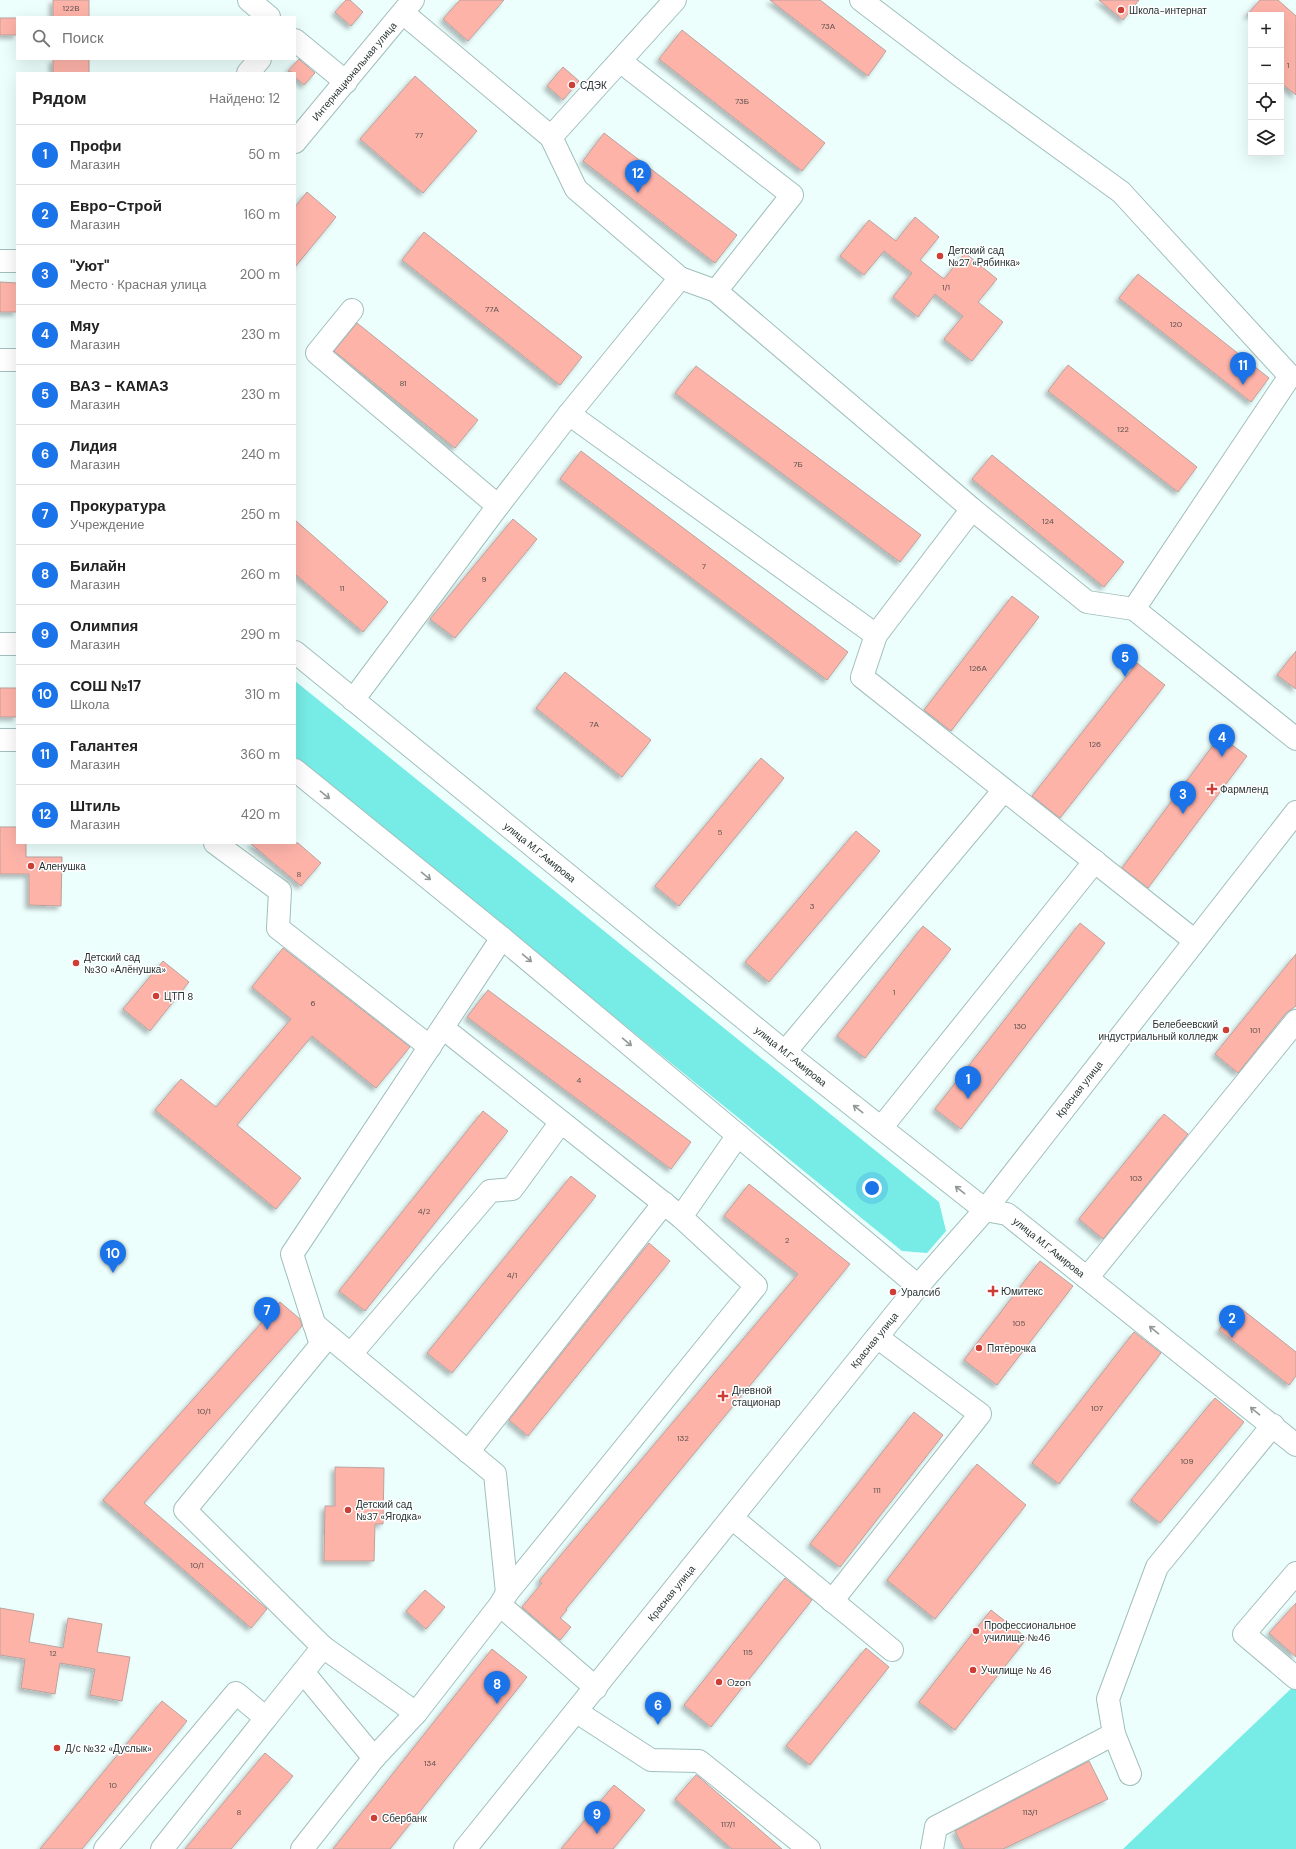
<!DOCTYPE html>
<html lang="ru">
<meta charset="utf-8">
<style>
body{margin:0;font-family:"DM Sans",sans-serif;background:#f6f6f6;color:#222}
.controls{position:absolute;right:12px;top:12px;display:grid;overflow:hidden;border-radius:0px;box-shadow:0 4px 16px #0002}
.controls button{width:36px;height:36px;display:grid;place-items:center;padding:0;border:0;border-bottom:1px solid #e0e0e0;background:#fff;color:#222;font:20px sans-serif}
.you{position:absolute;left:872px;top:1188px;width:14px;height:14px;margin:-10px;border:3px solid #fff;border-radius:50%;background:#1a73e8;box-shadow:0 0 0 6px #1a73e833}
.badge{display:grid;place-items:center;width:26px;height:26px;border-radius:50%;background:#1a73e8;color:#fff;font-size:13px;font-weight:700}
.pin{position:absolute;translate:-50% -33px;filter:drop-shadow(0 1px 2px #0008)}
.pin::after{content:'';position:absolute;top:21px;width:14px;height:12px;background:inherit;clip-path:polygon(0 0,100% 0,50% 100%)}
.list{margin:0;padding:0;list-style:none}
h2{display:flex;justify-content:space-between;align-items:center;height:52px;margin:0;padding:0 16px;font-size:17px}
h2 small{font-size:13px;font-weight:400;color:#767676}
.list li{display:grid;grid-template-columns:26px 1fr auto;gap:12px;align-items:center;box-sizing:border-box;height:60px;padding:0 16px;border-top:1px solid #e0e0e0}
.list b{display:block;font-size:15px;white-space:nowrap}
.list p{margin:0;font-size:13px;white-space:nowrap;color:#767676}
.list em{font-size:13px;font-style:normal;color:#767676}
.icon{flex:none;width:22px;height:22px;fill:none;stroke:currentColor;stroke-width:2;stroke-linecap:round;stroke-linejoin:round}
.map{position:relative;flex:none;width:1296px;height:1849px;overflow:hidden}
.search{position:absolute;background:#fff;box-shadow:0 4px 16px #0002;left:16px;top:16px;width:280px;height:44px;display:flex;align-items:center;gap:10px;box-sizing:border-box;padding:0 14px;border-radius:0px;color:#767676;font-size:15px}
.panel{position:absolute;background:#fff;box-shadow:0 4px 16px #0002;left:16px;top:72px;width:280px;height:772px;border-radius:0px}
.map>svg:first-child{display:block}
.green{fill:#77ebe5}
.building{fill:#feb3a9;stroke:#bca19d;filter:url(#shadow)}
.lines{fill:none;stroke-linecap:round;stroke-linejoin:round}
.minor-casing{stroke:#a1bfbd;stroke-width:24}
.minor{stroke:#fff;stroke-width:22}
.oneway{stroke:#929898}
.poi-dot{fill:#cc3e36;stroke:#fff;stroke-width:1.5}
.labels{text-anchor:middle;stroke-width:3;stroke-linejoin:round;paint-order:stroke}
.number-label{font-size:8px;fill:#5b524e}
.poi-label{font-size:10px;fill:#253130;stroke:#fff;text-anchor:start}
.street-label{font-size:10px;fill:#253130;stroke:#fff}
</style>
<div class="map">
<svg width="1296" height="1849" viewBox="0 0 1296 1849">
<defs>
<filter id="shadow"><feDropShadow dx="-3.5" dy="3.5" stdDeviation="2" flood-color="#0004"/></filter>
</defs>
<rect width="100%" height="100%" fill="#ecfffd"/>
<g class="green">
<polygon points="295,681 939,1202 946,1231 927,1253 902,1251 295,757"/>
<polygon points="1296,1684 1296,1849 1123,1849"/>
</g>
<g class="building">
<rect x="53" y="0" width="36" height="17"/>
<polygon points="346,0 350,0 363,12 351,26 335,12"/>
<polygon points="460,0 504,0 468,41 443,19"/>
<polygon points="770,0 820,0 886,51 868,76"/>
<polygon points="1099,0 1139,0 1123,20"/>
<polygon points="1260,0 1278,0 1296,16 1296,95 1281,83 1281,15 1247,15"/>
<rect x="0" y="18" width="17" height="17"/>
<polygon points="682,30 825,143 802,171 659,59"/>
<rect x="53" y="59" width="36" height="14"/>
<polygon points="299,59 315,73 304,85 295,77 295,73 288,71"/>
<polygon points="563,67 579,81 563,100 547,86"/>
<polygon points="415,76 477,131 423,193 360,139"/>
<polygon points="604,133 737,235 715,263 583,161"/>
<polygon points="307,192 336,217 295,267 295,207"/>
<polygon points="915,217 939,237 920,260 944,279 965,253 997,279 978,302 1003,322 972,361 944,339 963,316 935,294 918,317 893,297 912,273 884,251 864,275 840,256 869,220 896,241"/>
<polygon points="424,232 582,357 560,385 402,260"/>
<polygon points="1138,274 1269,378 1251,402 1119,298"/>
<polygon points="0,282 17,283 17,312 0,312"/>
<polygon points="357,323 478,420 455,448 334,351"/>
<polygon points="1068,365 1197,467 1178,492 1048,391"/>
<polygon points="696,366 921,535 900,562 675,393"/>
<polygon points="581,451 848,652 827,680 560,479"/>
<polygon points="992,455 1124,562 1104,587 972,479"/>
<polygon points="513,519 537,539 455,638 430,619"/>
<polygon points="295,520 388,602 363,632 295,574"/>
<polygon points="1012,596 1039,617 951,731 924,710"/>
<polygon points="1296,651 1296,689 1277,675"/>
<polygon points="1137,663 1165,685 1060,818 1032,796"/>
<polygon points="565,672 651,740 622,777 536,708"/>
<rect x="0" y="688" width="17" height="29"/>
<polygon points="1220,736 1247,756 1148,888 1122,868"/>
<polygon points="761,758 784,778 679,906 655,886"/>
<polygon points="0,827 17,827 17,843 26,843 26,857 62,857 61,906 29,905 29,874 0,874"/>
<polygon points="856,831 880,851 769,982 745,962"/>
<polygon points="250,843 298,843 321,863 301,886"/>
<polygon points="1080,923 1105,943 961,1129 935,1109"/>
<polygon points="923,926 951,949 865,1058 837,1036"/>
<polygon points="283,948 410,1047 376,1088 312,1036 237,1125 301,1178 276,1209 155,1110 181,1079 216,1107 291,1019 252,987"/>
<polygon points="1296,954 1296,1006 1286,1013 1238,1073 1215,1054"/>
<polygon points="163,961 189,982 150,1031 123,1009"/>
<polygon points="488,990 691,1142 671,1169 467,1017"/>
<polygon points="483,1111 508,1131 365,1311 339,1291"/>
<polygon points="1164,1114 1188,1134 1103,1239 1079,1219"/>
<polygon points="571,1176 596,1196 452,1373 427,1353"/>
<polygon points="749,1184 850,1264 566,1609 567,1610 560,1618 571,1627 560,1640 522,1607 542,1583 539,1581 798,1274 724,1216"/>
<polygon points="649,1243 670,1261 528,1436 509,1420"/>
<polygon points="1040,1261 1073,1286 997,1385 964,1360"/>
<polygon points="280,1302 300,1319 302,1326 144,1503 267,1609 251,1628 103,1500"/>
<polygon points="1238,1306 1296,1352 1296,1376 1289,1385 1219,1330"/>
<polygon points="1134,1332 1161,1353 1059,1484 1032,1463"/>
<polygon points="1215,1398 1244,1422 1160,1523 1131,1500"/>
<polygon points="914,1412 943,1435 840,1567 810,1544"/>
<polygon points="977,1464 1026,1505 935,1619 887,1580"/>
<polygon points="335,1467 384,1468 383,1524 375,1524 374,1561 324,1561 325,1506 335,1506"/>
<polygon points="785,1578 812,1600 711,1727 684,1705"/>
<polygon points="425,1590 445,1607 426,1629 406,1611"/>
<polygon points="1296,1603 1296,1657 1269,1633"/>
<polygon points="0,1608 34,1614 29,1642 63,1648 68,1618 102,1624 97,1652 130,1657 122,1701 90,1695 95,1669 60,1663 55,1694 21,1688 25,1659 0,1655"/>
<polygon points="991,1610 1027,1638 955,1730 919,1702"/>
<polygon points="866,1648 889,1667 810,1765 786,1746"/>
<polygon points="492,1649 527,1677 390,1849 333,1849"/>
<polygon points="162,1701 187,1721 82,1849 40,1849"/>
<polygon points="265,1753 293,1776 231,1849 185,1849"/>
<polygon points="1089,1761 1108,1799 1003,1849 964,1849 955,1831"/>
<polygon points="696,1775 699,1777 782,1849 732,1849 675,1799"/>
<polygon points="614,1785 645,1810 613,1849 561,1849"/>
</g>
<g class="lines">
<g class="minor-casing">
<g id="minor">
<polyline points="249,0 269,17"/>
<polyline points="861,0 957,73 1121,192 1290,376 1134,609 1296,739"/>
<polyline points="295,40 346,82"/>
<polyline points="620,61 792,195 716,291"/>
<polyline points="248,73 260,59"/>
<polyline points="551,137 675,0"/>
<polyline points="295,142 413,0"/>
<polyline points="0,261 17,261"/>
<polyline points="680,278 716,291 972,509 1087,602 1134,609"/>
<polyline points="352,310 317,353 498,506"/>
<polyline points="0,360 17,360"/>
<polyline points="569,414 876,635"/>
<polyline points="972,509 876,635 862,677 1195,941"/>
<polyline points="0,644 17,644"/>
<polyline points="295,652 785,1052 985,1210 1007,1214 1296,1445"/>
<polyline points="353,700 498,506 569,414 680,278 576,189 551,137 403,13"/>
<polyline points="0,740 17,740"/>
<polyline points="295,770 502,938 918,1286"/>
<polyline points="215,843 280,891 278,928 430,1047"/>
<polyline points="443,1028 681,1217 738,1135"/>
<polyline points="785,1052 1004,790"/>
<polyline points="881,1128 1095,861"/>
<polyline points="1087,1278 1296,1021"/>
<polyline points="314,1324 495,1474 507,1593"/>
<polyline points="351,1354 490,1191 512,1189 561,1122"/>
<polyline points="468,1452 664,1203"/>
<polyline points="732,1518 892,1650"/>
<polyline points="1296,1573 1244,1634 1296,1678"/>
<polyline points="832,1601 980,1414 877,1337"/>
<polyline points="500,1605 596,1688"/>
<polyline points="323,1647 416,1713"/>
<polyline points="303,1672 374,1758"/>
<polyline points="577,1712 651,1760 699,1761 809,1849"/>
<polyline points="266,1718 323,1647 185,1510 321,1345 292,1254 502,938"/>
<polyline points="1130,1774 1114,1734 1108,1699 1157,1567 1273,1425"/>
<polyline points="105,1849 236,1693 266,1718 162,1849"/>
<polyline points="302,1849 374,1758 416,1713 500,1605 507,1593 756,1286 681,1217"/>
<polyline points="465,1849 918,1286 985,1210 1296,812"/>
<polyline points="932,1849 936,1827 1114,1734"/>
</g>
</g>
<use href="#minor" class="minor"/>
</g>
<defs><path id="oneway-shaft" d="M-6 0H5M1.5-3L5.5 0L1.5 3" fill="none" stroke-width="1.6" stroke-linecap="round" stroke-linejoin="round"/></defs>
<g class="oneway">
<use href="#oneway-shaft" transform="translate(325 795) rotate(39)"/>
<use href="#oneway-shaft" transform="translate(426 876) rotate(39)"/>
<use href="#oneway-shaft" transform="translate(527 958) rotate(40)"/>
<use href="#oneway-shaft" transform="translate(627 1042) rotate(40)"/>
<use href="#oneway-shaft" transform="translate(858 1109) rotate(-142)"/>
<use href="#oneway-shaft" transform="translate(960 1190) rotate(-142)"/>
<use href="#oneway-shaft" transform="translate(1154 1330) rotate(-141)"/>
<use href="#oneway-shaft" transform="translate(1255 1411) rotate(-141)"/>
</g>
<g class="poi-dot">
<circle cx="1121" cy="10" r="4"/>
<circle cx="572" cy="85" r="4"/>
<circle cx="940" cy="256" r="4"/>
<path d="M1210 783h4v4h4v4h-4v4h-4v-4h-4v-4h4z"/>
<circle cx="31" cy="866" r="4"/>
<circle cx="76" cy="963" r="4"/>
<circle cx="156" cy="996" r="4"/>
<circle cx="1226" cy="1030" r="4"/>
<path d="M991 1285h4v4h4v4h-4v4h-4v-4h-4v-4h4z"/>
<circle cx="893" cy="1292" r="4"/>
<circle cx="979" cy="1348" r="4"/>
<path d="M721 1390h4v4h4v4h-4v4h-4v-4h-4v-4h4z"/>
<circle cx="348" cy="1510" r="4"/>
<circle cx="976" cy="1631" r="4"/>
<circle cx="973" cy="1670" r="4"/>
<circle cx="719" cy="1682" r="4"/>
<circle cx="57" cy="1748" r="4"/>
<circle cx="374" cy="1818" r="4"/>
</g>
<g class="labels">
<g class="number-label">
<text x="71" y="11">122В</text>
<text x="828" y="29">73А</text>
<text x="1288" y="68">1</text>
<text x="742" y="104">73Б</text>
<text x="419" y="138">77</text>
<text x="946" y="290">1/1</text>
<text x="492" y="312">77А</text>
<text x="1176" y="327">120</text>
<text x="403" y="386">81</text>
<text x="1123" y="432">122</text>
<text x="798" y="467">7Б</text>
<text x="1048" y="524">124</text>
<text x="704" y="569">7</text>
<text x="484" y="582">9</text>
<text x="342" y="591">11</text>
<text x="978" y="671">126А</text>
<text x="594" y="727">7А</text>
<text x="1095" y="747">126</text>
<text x="720" y="835">5</text>
<text x="299" y="877">8</text>
<text x="812" y="909">3</text>
<text x="894" y="995">1</text>
<text x="313" y="1006">6</text>
<text x="1020" y="1029">130</text>
<text x="1255" y="1033">101</text>
<text x="579" y="1083">4</text>
<text x="1136" y="1181">103</text>
<text x="424" y="1214">4/2</text>
<text x="787" y="1243">2</text>
<text x="512" y="1278">4/1</text>
<text x="1019" y="1326">105</text>
<text x="1097" y="1411">107</text>
<text x="204" y="1414">10/1</text>
<text x="683" y="1441">132</text>
<text x="1187" y="1464">109</text>
<text x="877" y="1493">111</text>
<text x="197" y="1568">10/1</text>
<text x="748" y="1655">115</text>
<text x="53" y="1656">12</text>
<text x="430" y="1766">134</text>
<text x="113" y="1788">10</text>
<text x="239" y="1815">8</text>
<text x="1030" y="1815">113/1</text>
<text x="728" y="1827">117/1</text>
</g>
<g class="poi-label">
<text x="1129" y="14">Школа-интернат</text>
<text x="580" y="89">СДЭК</text>
<text x="948" y="254">Детский сад<tspan x="948" dy="12">№27 «Рябинка»</tspan></text>
<text x="1220" y="793">Фармленд</text>
<text x="39" y="870">Аленушка</text>
<text x="84" y="961">Детский сад<tspan x="84" dy="12">№30 «Алёнушка»</tspan></text>
<text x="164" y="1000">ЦТП 8</text>
<text x="1218" y="1028" text-anchor="end">Белебеевский<tspan x="1218" dy="12">индустриальный колледж</tspan></text>
<text x="1001" y="1295">Юмитекс</text>
<text x="901" y="1296">Уралсиб</text>
<text x="987" y="1352">Пятёрочка</text>
<text x="732" y="1394">Дневной<tspan x="732" dy="12">стационар</tspan></text>
<text x="356" y="1508">Детский сад<tspan x="356" dy="12">№37 «Ягодка»</tspan></text>
<text x="984" y="1629">Профессиональное<tspan x="984" dy="12">училище №46</tspan></text>
<text x="981" y="1674">Училище № 46</text>
<text x="727" y="1686">Ozon</text>
<text x="65" y="1752">Д/с №32 «Дуслык»</text>
<text x="382" y="1822">Сбербанк</text>
</g>
<g class="street-label">
<text transform="translate(354 71) rotate(-50)" y="4">Интернациональная улица</text>
<text transform="translate(540 852) rotate(39)" y="4">улица М.Г.Амирова</text>
<text transform="translate(791 1056) rotate(39)" y="4">улица М.Г.Амирова</text>
<text transform="translate(1079 1089) rotate(-52)" y="4">Красная улица</text>
<text transform="translate(1049 1247) rotate(39)" y="4">улица М.Г.Амирова</text>
<text transform="translate(874 1340) rotate(-51)" y="4">Красная улица</text>
<text transform="translate(671 1593) rotate(-51)" y="4">Красная улица</text>
</g>
</g>
</svg>
<div class="controls">
<button>+</button>
<button>−</button>
<button><svg class="icon" aria-label="locate" viewBox="0 0 24 24"><circle cx="12" cy="12" r="6"/><path d="M12 2v4M12 18v4M2 12h4M18 12h4"/></svg></button>
<button><svg class="icon" aria-label="layers" viewBox="0 0 24 24"><path d="M12 4l9 5-9 5-9-5zM3 14l9 5 9-5"/></svg></button>
</div>
<div class="you"></div>
<div class="pin badge" style="left:968px;top:1099px">1</div>
<div class="pin badge" style="left:1232px;top:1338px">2</div>
<div class="pin badge" style="left:1183px;top:814px">3</div>
<div class="pin badge" style="left:1222px;top:757px">4</div>
<div class="pin badge" style="left:1125px;top:677px">5</div>
<div class="pin badge" style="left:658px;top:1725px">6</div>
<div class="pin badge" style="left:267px;top:1330px">7</div>
<div class="pin badge" style="left:497px;top:1704px">8</div>
<div class="pin badge" style="left:597px;top:1834px">9</div>
<div class="pin badge" style="left:113px;top:1273px">10</div>
<div class="pin badge" style="left:1243px;top:385px">11</div>
<div class="pin badge" style="left:638px;top:193px">12</div>
<div class="search"><svg class="icon" aria-label="search" viewBox="0 0 24 24"><circle cx="10" cy="10" r="6"/><path d="M15 15l6 6"/></svg>Поиск</div>
<section class="panel">
<h2>Рядом<small>Найдено: 12</small></h2>
<ul class="list">
<li><span class="badge">1</span><div><b>Профи</b><p>Магазин</p></div><em>50 m</em></li>
<li><span class="badge">2</span><div><b>Евро-Строй</b><p>Магазин</p></div><em>160 m</em></li>
<li><span class="badge">3</span><div><b>&quot;Уют&quot;</b><p>Место · Красная улица</p></div><em>200 m</em></li>
<li><span class="badge">4</span><div><b>Мяу</b><p>Магазин</p></div><em>230 m</em></li>
<li><span class="badge">5</span><div><b>ВАЗ - КАМАЗ</b><p>Магазин</p></div><em>230 m</em></li>
<li><span class="badge">6</span><div><b>Лидия</b><p>Магазин</p></div><em>240 m</em></li>
<li><span class="badge">7</span><div><b>Прокуратура</b><p>Учреждение</p></div><em>250 m</em></li>
<li><span class="badge">8</span><div><b>Билайн</b><p>Магазин</p></div><em>260 m</em></li>
<li><span class="badge">9</span><div><b>Олимпия</b><p>Магазин</p></div><em>290 m</em></li>
<li><span class="badge">10</span><div><b>СОШ №17</b><p>Школа</p></div><em>310 m</em></li>
<li><span class="badge">11</span><div><b>Галантея</b><p>Магазин</p></div><em>360 m</em></li>
<li><span class="badge">12</span><div><b>Штиль</b><p>Магазин</p></div><em>420 m</em></li>
</ul>
</section>
</div>
